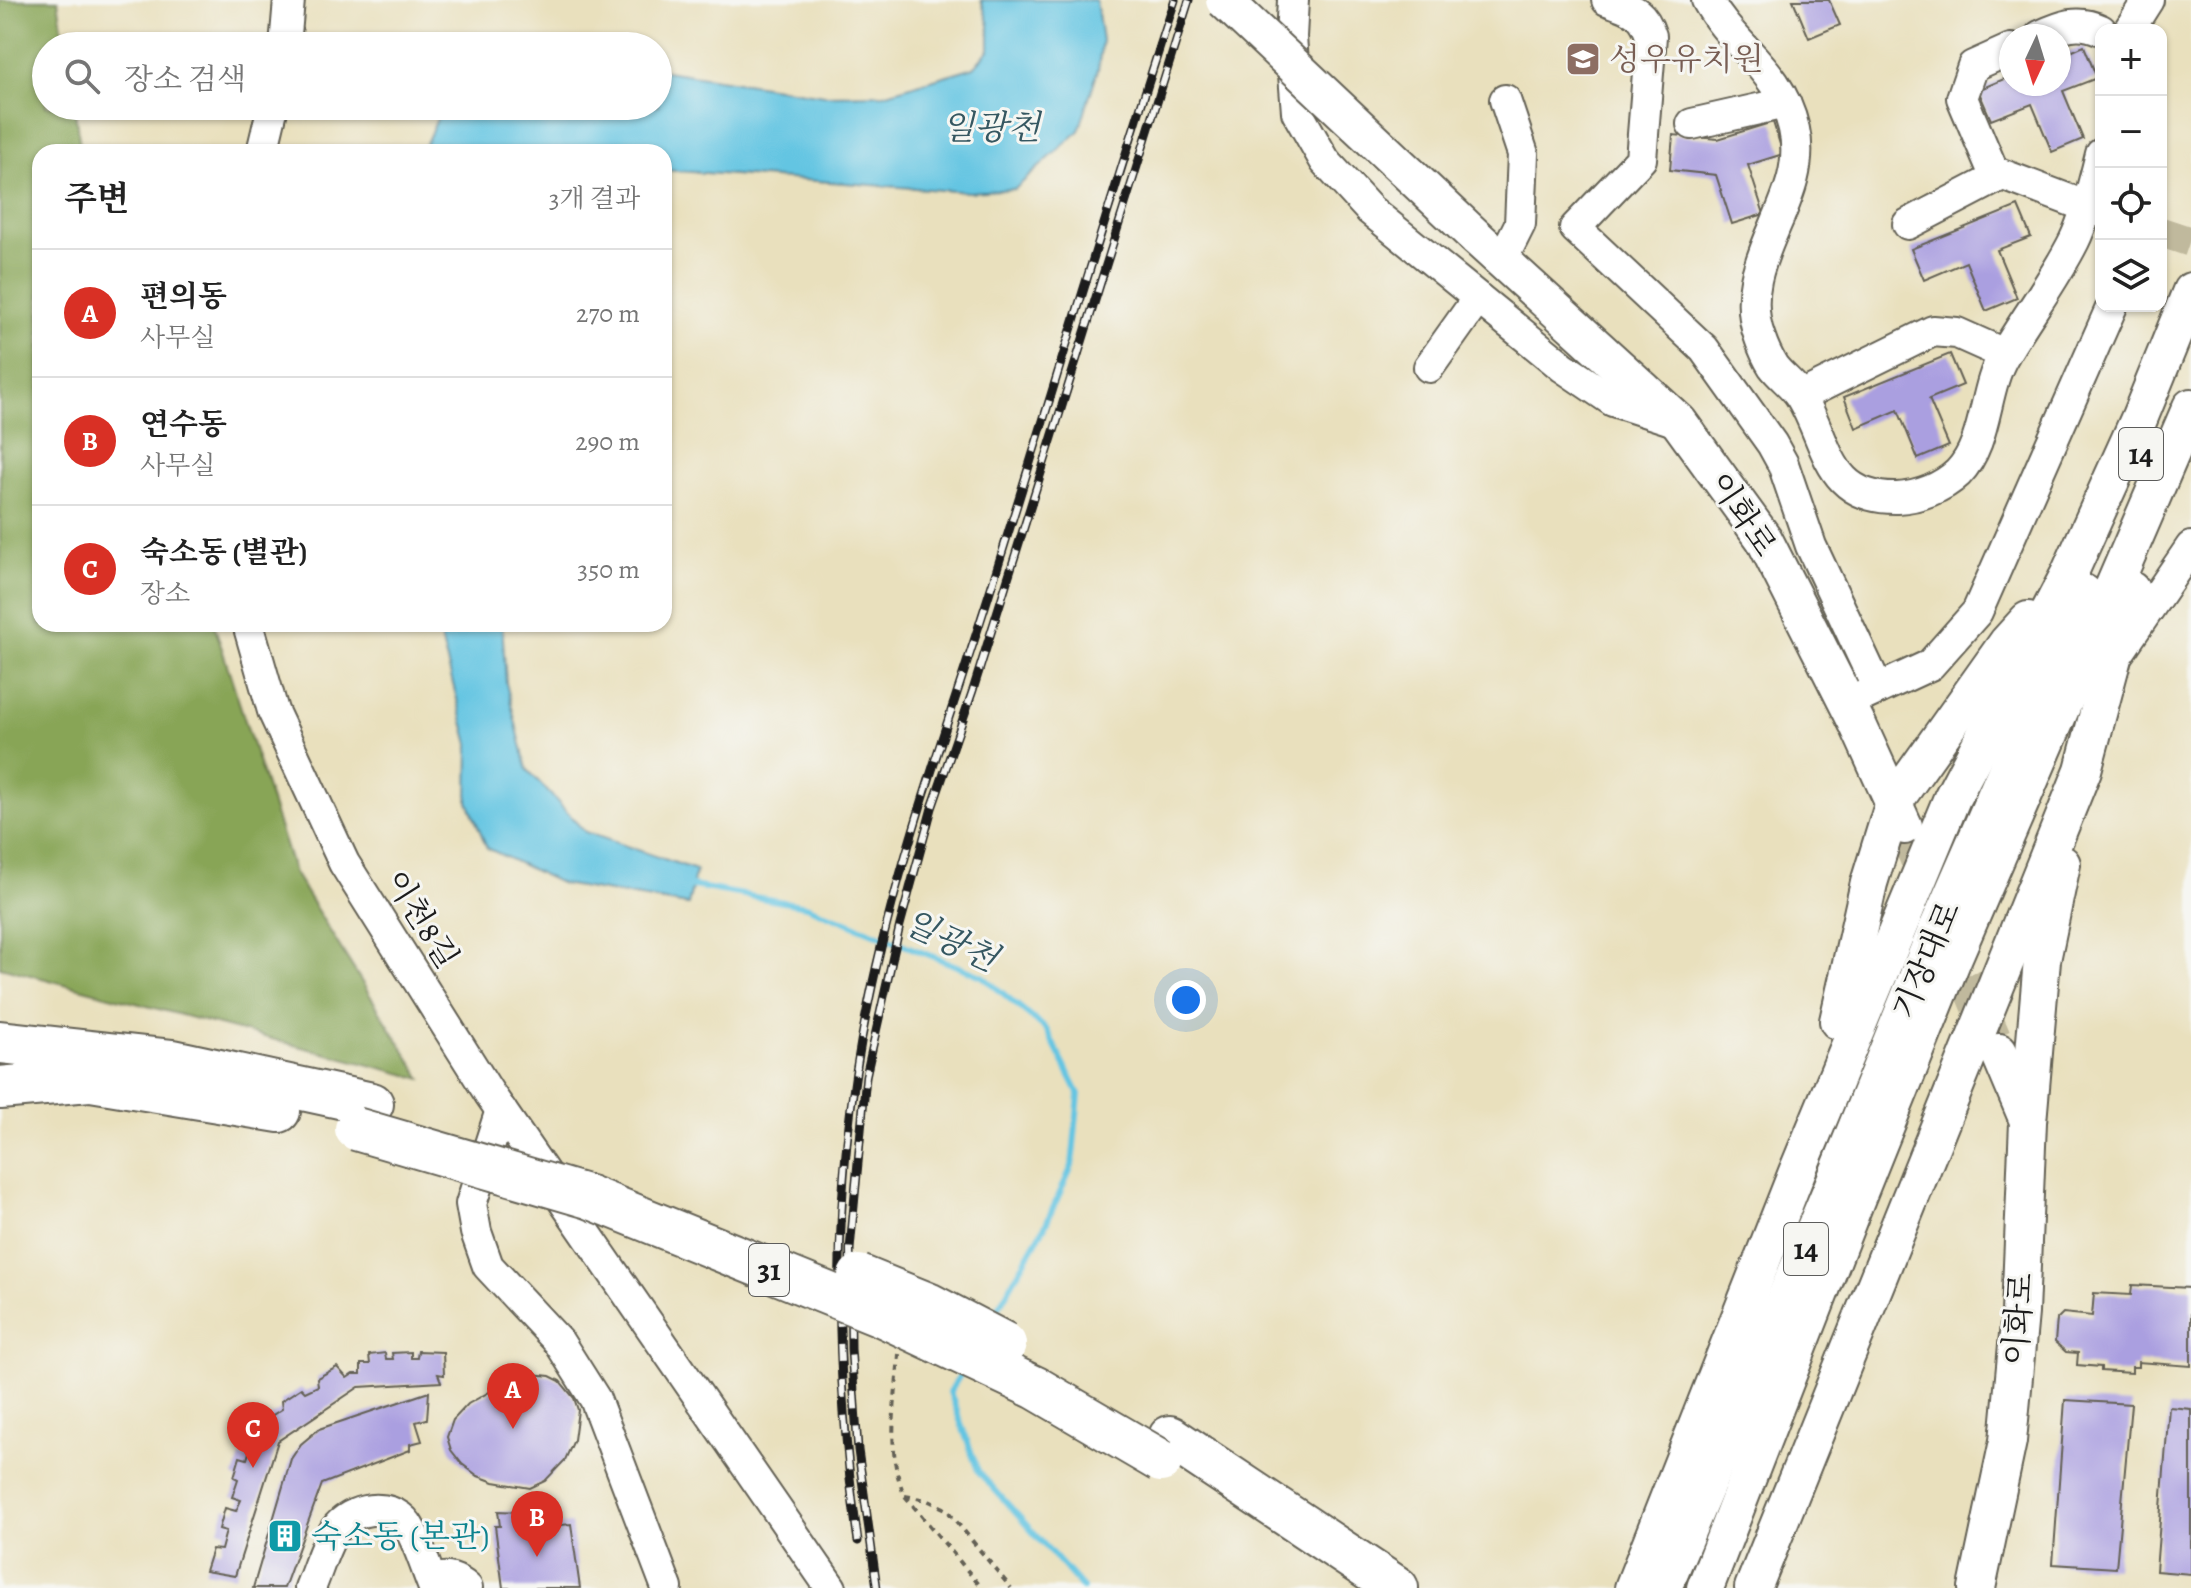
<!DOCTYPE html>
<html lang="ko">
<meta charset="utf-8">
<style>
body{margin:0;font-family:Alegreya,"Noto Serif KR",serif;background:#f2f2f2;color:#222}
.controls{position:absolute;right:24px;top:24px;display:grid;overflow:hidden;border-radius:16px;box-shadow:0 2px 6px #0004}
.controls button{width:72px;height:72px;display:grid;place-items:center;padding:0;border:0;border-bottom:2px solid #e0e0e0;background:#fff;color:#222;font:40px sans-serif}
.compass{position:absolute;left:1999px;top:24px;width:72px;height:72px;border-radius:50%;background:#fff;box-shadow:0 2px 6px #0004;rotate:184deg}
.you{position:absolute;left:1186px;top:1000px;width:28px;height:28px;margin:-20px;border:6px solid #fff;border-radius:50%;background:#1a73e8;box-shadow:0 0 0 12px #1a73e833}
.badge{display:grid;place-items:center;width:52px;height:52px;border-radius:50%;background:#d93025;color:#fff;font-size:26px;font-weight:700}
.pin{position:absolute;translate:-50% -66px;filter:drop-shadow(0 2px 4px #0008)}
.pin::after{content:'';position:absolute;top:42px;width:28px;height:24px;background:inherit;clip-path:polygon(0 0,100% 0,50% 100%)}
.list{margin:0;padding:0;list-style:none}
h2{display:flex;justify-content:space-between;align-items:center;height:104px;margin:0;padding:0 32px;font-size:34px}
h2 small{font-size:26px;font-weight:400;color:#767676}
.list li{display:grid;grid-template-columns:52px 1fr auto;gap:24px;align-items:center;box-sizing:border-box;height:128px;padding:0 32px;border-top:2px solid #e0e0e0}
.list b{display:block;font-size:30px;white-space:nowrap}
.list p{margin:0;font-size:26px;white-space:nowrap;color:#767676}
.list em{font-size:26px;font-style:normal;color:#767676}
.icon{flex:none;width:44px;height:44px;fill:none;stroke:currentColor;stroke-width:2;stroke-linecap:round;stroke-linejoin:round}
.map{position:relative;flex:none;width:2191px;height:1588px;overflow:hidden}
.search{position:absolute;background:#fff;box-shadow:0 2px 6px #0004;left:32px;top:32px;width:640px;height:88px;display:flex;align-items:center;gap:20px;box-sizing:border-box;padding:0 28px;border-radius:44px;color:#767676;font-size:30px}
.panel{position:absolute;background:#fff;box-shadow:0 2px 6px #0004;left:32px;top:144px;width:640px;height:488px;border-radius:24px}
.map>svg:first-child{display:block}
.forest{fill:#88a557;stroke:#52603a;stroke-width:2}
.water{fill:#64c5e2;stroke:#40707f;stroke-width:2}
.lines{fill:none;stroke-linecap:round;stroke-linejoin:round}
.stream{stroke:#64c5e2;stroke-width:6}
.building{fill:#aa9fe0}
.minor-tunnel{stroke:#c0b99d;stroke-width:30;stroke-dasharray:30 15;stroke-linecap:butt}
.major-tunnel{stroke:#c0b99d;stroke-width:36;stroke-dasharray:36 18;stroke-linecap:butt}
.minor-casing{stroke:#646154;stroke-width:34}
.major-casing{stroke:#646154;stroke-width:40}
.highway-casing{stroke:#646154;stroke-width:46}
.path{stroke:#646154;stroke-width:4;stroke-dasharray:6 6;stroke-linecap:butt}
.minor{stroke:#fff;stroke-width:30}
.major{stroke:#fff;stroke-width:36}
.highway{stroke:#fff;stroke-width:42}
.rail-casing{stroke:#1c1c1c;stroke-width:9}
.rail{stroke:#f6f6f2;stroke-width:6;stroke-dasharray:18;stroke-linecap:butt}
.major-bridge-casing{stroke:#646154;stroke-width:40;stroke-linecap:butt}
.highway-bridge-casing{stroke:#646154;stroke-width:46;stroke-linecap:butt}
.major-bridge{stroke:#fff;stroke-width:36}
.highway-bridge{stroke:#fff;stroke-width:42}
.labels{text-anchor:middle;stroke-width:6;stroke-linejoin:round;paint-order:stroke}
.shield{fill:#f6f6f2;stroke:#5d5d5c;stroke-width:2}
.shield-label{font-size:30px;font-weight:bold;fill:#1c1c1c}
.education-label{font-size:32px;fill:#785e54;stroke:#f6f6f2;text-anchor:start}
.street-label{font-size:32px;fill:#1c1c1c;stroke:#f6f6f2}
.culture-label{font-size:32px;fill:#0d838f;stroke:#f6f6f2;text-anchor:start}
.water-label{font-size:34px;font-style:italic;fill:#355761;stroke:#f6f6f2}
</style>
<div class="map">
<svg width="2191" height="1588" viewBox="0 0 2191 1588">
<rect width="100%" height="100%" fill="#f6f6f2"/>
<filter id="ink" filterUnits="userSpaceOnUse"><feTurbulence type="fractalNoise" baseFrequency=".0125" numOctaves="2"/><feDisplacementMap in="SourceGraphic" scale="16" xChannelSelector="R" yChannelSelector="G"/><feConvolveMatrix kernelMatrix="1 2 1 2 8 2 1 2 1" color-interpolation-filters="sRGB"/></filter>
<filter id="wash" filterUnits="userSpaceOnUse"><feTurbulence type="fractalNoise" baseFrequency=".006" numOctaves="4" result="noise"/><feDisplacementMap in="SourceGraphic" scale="32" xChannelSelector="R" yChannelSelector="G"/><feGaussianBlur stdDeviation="1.8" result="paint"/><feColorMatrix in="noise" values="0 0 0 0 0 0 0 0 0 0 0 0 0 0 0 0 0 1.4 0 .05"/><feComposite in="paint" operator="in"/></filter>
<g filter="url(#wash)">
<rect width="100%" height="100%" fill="#e9e0bd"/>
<polygon class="forest" points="0,0 58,0 65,46 46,46 46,106 74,106 81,152 40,152 40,624 214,624 294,873 422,1079 0,967"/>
<g class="water">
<polygon points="981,0 1096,0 1102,40 1098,69 1079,131 1015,189 969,192 664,170 664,152 422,152 443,106 658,106 658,70 824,95 884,94 974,67 989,50 989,25"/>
<polygon points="437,624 502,624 506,683 527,769 585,832 696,870 688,905 562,884 487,848 468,802 469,744"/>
</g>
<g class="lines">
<g class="stream">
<polyline points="687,885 806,906 982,976 1046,1029 1079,1094 1072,1166 1044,1228 991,1320"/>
<polyline points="964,1368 950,1392 978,1471 1083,1588"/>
</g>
</g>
<g id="blocks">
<g class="building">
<polygon points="1793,0 1829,0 1840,25 1809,38"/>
<polygon points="2084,46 2097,78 2063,91 2083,139 2052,152 2032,104 1991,120 1978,90 2011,76 2011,84 2059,84 2059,57"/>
<polygon points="1773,122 1783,154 1748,165 1764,214 1732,224 1716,175 1670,170 1673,135 1718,139"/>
<polygon points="2018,206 2031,237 1997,250 2017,298 1986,311 1966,262 1924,280 1911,249"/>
<polygon points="1950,354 1963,385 1929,399 1949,446 1918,459 1898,410 1856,428 1844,397"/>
<polygon points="2132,1285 2191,1288 2191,1366 2138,1362 2138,1367 2132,1367 2132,1373 2101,1371 2101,1367 2077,1365 2078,1353 2066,1352 2055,1342 2057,1319 2063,1313 2092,1316 2094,1293 2131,1295"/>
<polygon points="418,1351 443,1352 444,1375 438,1374 441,1382 359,1387 278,1441 235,1576 205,1571 212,1549 221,1550 226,1531 219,1529 225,1508 236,1511 241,1500 232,1497 238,1479 234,1477 240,1457 247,1459 253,1440 265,1442 265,1434 271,1427 268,1418 282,1409 281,1401 301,1388 305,1392 318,1386 317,1378 337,1367 347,1378 353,1374 361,1374 361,1364 370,1364 369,1355 385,1353 386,1359 393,1359 392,1353 411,1352 411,1358 417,1358"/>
<polygon points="531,1374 550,1376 560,1381 574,1398 578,1410 574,1440 565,1460 545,1481 530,1488 494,1482 478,1476 462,1464 451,1450 447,1437 453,1420 468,1404 516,1377"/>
<polygon points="429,1392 427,1419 416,1422 422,1441 410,1444 410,1450 322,1484 284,1588 253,1588 291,1459 301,1444 319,1429"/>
<polygon points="2065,1400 2131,1404 2116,1568 2053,1564"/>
<polygon points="2169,1407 2191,1409 2191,1574 2156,1571"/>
<polygon points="498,1511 540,1513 541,1527 571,1524 580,1588 503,1588 495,1526 500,1526"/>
</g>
</g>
</g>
<g filter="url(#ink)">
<use href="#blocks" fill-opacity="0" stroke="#646154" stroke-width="2"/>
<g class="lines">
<polyline class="minor-tunnel" points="2161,232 2191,242"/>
<polyline class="major-tunnel" points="1904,826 1993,1038"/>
<g class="minor-casing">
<g id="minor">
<polyline points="1293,0 1291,37 1297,112 1325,161 1370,210 1563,367 1613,401 1675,421"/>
<path d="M1607,0C1631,9 1643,10 1651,36L1641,159L1575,228L1704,349L1772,444L1783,464L1811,546L1878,689"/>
<path d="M1707,0C1734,49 1780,68 1794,129C1811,203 1731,260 1760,338C1763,347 1768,358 1773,366C1781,377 1794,385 1801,397C1829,443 1826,499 1897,498C1919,497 1942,488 1958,473C1988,442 1983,390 2004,355C2026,317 2054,281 2074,241C2085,219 2095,179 2101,154"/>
<polyline points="2129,30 2148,0"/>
<path d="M2040,36C2062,26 2078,19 2101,30"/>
<polyline points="285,46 289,0"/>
<polyline points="2011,49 1973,66 1962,98 1993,171 2101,212"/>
<polyline points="1692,124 1785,103"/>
<polyline points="262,152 273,106"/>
<polyline points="1908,224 2002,175"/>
<polyline points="1502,260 1520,224 1523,154 1505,100"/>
<polyline points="1429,367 1478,298"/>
<polyline points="1801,396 1933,331 1957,333 2004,354"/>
<polyline points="248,624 273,711 344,863 489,1093 831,1588"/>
<polyline points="2120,651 2191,547"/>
<polyline points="1861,697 1930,665 1977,612 2112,306"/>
<polyline points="501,1110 471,1204 476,1232 488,1266 559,1342 595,1399 667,1588"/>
<path d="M434,1587L436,1581C446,1574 458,1580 467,1588"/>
<path d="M310,1588C318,1570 324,1546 335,1530C350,1508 390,1501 407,1524C418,1540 426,1569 434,1588"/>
</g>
</g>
<g class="major-casing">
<g id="major">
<polyline points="1476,237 1679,422 1764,539 1858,725 1904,826"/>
<polyline points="1838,1021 1869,883 1894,802 2007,643 2028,620"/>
<polyline points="1999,1052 2026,1116"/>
<polyline points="1633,1588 1797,1172 1952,798 2069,574 2139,419 2191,291"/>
<polyline points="1663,1588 1831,1190 1934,936 2084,593"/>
<polyline points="1705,1588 1856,1200 1953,959 2191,407"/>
<polyline points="1753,1588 2083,770 2131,590"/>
<polyline points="1977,1588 2008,1441 2020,1313 2028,1122 2042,960 2062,864"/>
</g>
</g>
<g class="highway-casing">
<g id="highway">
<polyline points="0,1042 173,1061 372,1104"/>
<polyline points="73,1077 279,1111"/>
<polyline points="0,1088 89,1080"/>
<polyline points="1170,1437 1397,1588"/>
</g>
</g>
<g class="path">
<path d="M899,1354C896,1399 885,1453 905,1496L982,1588"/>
<polyline points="905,1496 927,1500 946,1509 1011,1588"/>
</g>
<use href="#minor" class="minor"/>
<use href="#major" class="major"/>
<use href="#highway" class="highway"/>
<g class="rail-casing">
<g id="rail">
<path d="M858,1541C832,1360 831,1180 869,1001C899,854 952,714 996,572C1056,381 1113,190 1175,0"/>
<polyline points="877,1588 858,1450 851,1349 850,1249 866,1076 900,925 932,808 973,690 1189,0"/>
</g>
</g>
<use href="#rail" class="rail"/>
<g class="major-bridge-casing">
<polyline id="major-bridge" points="1224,0 1476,237"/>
</g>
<g class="highway-bridge-casing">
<g id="highway-bridge">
<polyline points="356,1129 589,1197 881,1315 1036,1388 1161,1461"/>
<polyline points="859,1276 928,1304 1005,1344"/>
</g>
</g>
<use href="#major-bridge" class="major-bridge"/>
<use href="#highway-bridge" class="highway-bridge"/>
</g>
</g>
<defs>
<g id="school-square" transform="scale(1.8)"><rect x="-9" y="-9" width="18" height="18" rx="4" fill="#8d6e63" stroke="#f6f6f2"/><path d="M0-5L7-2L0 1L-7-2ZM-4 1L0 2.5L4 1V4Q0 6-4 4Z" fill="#fff"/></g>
<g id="building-square" transform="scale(1.8)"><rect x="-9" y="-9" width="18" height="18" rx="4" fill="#0f9aa8" stroke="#f6f6f2"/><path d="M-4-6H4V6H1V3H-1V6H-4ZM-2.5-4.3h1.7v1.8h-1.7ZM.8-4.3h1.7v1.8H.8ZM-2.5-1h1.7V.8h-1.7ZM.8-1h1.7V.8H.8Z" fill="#fff"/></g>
</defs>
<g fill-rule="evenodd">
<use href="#school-square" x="1583" y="59"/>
<use href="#building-square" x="285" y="1536"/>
</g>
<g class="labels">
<g class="shield">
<rect x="2119" y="428" width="44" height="52" rx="6"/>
<rect x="1784" y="1223" width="44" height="52" rx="6"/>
<rect x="749" y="1244" width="40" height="52" rx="6"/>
</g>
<g class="shield-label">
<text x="2141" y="464">14</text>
<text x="1806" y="1259">14</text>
<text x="769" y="1280">31</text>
</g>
<g class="education-label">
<text x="1609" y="70">성우유치원</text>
</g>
<g class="street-label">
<text transform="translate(1743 514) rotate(56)" y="11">이화로</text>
<text transform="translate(422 919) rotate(58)" y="11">이천8길</text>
<text transform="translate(1926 960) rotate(-67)" y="11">기장대로</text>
<text transform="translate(2018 1319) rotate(-86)" y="11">이화로</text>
</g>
<g class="culture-label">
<text x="311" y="1547">숙소동 (본관)</text>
</g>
<g class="water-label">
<text x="991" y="139">일광천</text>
<text transform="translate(951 940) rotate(25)" y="12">일광천</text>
</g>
</g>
</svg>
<div class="controls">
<button>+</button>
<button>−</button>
<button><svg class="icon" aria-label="locate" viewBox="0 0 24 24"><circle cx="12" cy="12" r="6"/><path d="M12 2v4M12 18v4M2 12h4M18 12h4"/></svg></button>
<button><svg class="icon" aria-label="layers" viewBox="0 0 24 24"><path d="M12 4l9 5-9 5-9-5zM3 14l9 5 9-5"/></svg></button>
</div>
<svg class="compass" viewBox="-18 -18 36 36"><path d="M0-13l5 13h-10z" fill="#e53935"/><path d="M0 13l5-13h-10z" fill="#767676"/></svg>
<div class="you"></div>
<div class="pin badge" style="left:513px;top:1429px">A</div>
<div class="pin badge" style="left:537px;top:1557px">B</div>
<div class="pin badge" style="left:253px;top:1468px">C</div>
<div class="search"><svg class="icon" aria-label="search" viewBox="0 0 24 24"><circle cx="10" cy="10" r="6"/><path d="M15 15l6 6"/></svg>장소 검색</div>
<section class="panel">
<h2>주변<small>3개 결과</small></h2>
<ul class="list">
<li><span class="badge">A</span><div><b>편의동</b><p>사무실</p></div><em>270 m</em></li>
<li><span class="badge">B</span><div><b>연수동</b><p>사무실</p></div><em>290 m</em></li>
<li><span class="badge">C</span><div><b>숙소동 (별관)</b><p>장소</p></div><em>350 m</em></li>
</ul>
</section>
</div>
